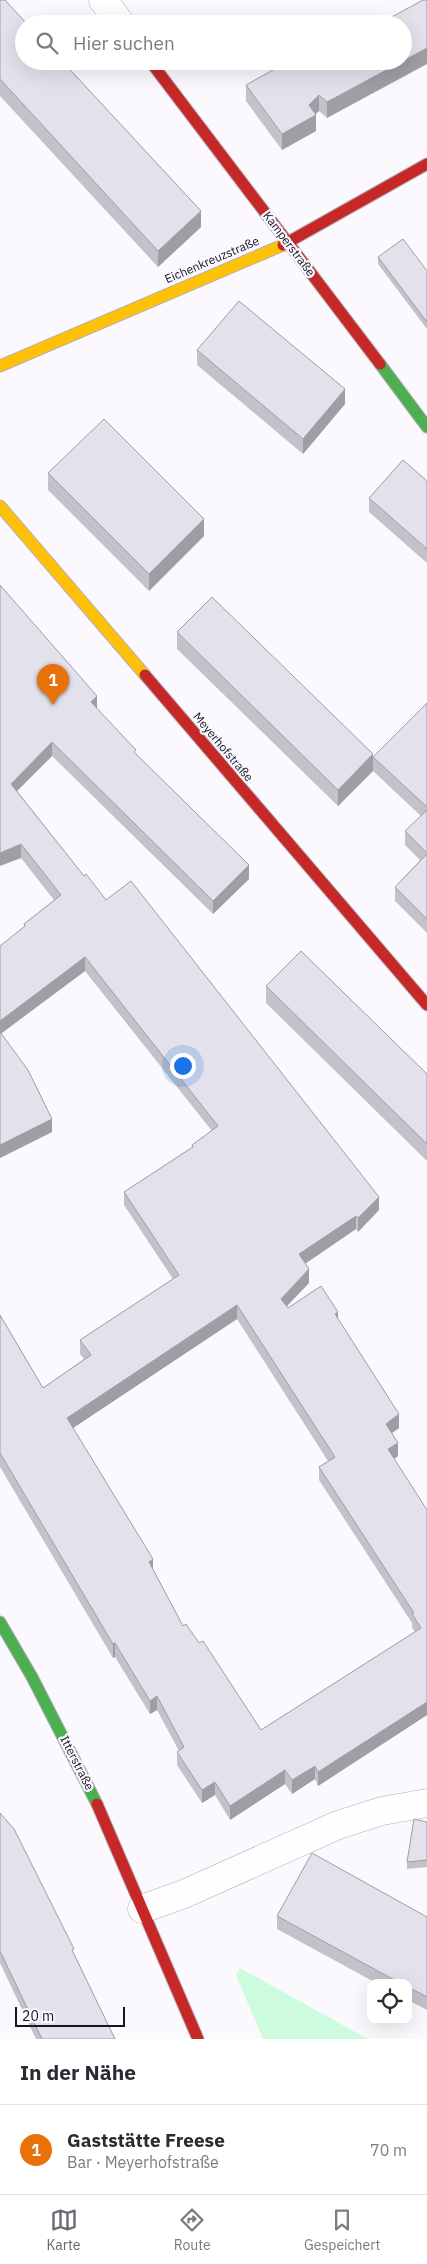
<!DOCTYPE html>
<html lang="de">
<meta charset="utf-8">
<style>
body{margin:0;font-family:"IBM Plex Sans",sans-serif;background:#f7f7f7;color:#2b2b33}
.controls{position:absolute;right:15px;bottom:15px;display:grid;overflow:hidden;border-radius:10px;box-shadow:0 5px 20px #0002}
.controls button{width:45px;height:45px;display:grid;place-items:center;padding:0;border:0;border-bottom:1px solid #e1e1e2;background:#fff;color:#2b2b33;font:25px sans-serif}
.scale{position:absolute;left:15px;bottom:12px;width:110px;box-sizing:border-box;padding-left:5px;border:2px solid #181520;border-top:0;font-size:14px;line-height:18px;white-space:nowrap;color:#181520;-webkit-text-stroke:4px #faf8ff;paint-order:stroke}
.you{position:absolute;left:182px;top:1065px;width:18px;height:18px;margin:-12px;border:4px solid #fff;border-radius:50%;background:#1a73e8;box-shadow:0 0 0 8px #1a73e833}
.badge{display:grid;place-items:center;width:32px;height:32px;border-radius:50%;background:#67656e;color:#fff;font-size:16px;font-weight:700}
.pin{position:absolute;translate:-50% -41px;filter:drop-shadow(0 1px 2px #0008)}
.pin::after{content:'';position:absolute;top:26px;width:18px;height:15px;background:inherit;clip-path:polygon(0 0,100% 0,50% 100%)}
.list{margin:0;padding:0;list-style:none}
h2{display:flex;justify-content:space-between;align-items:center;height:65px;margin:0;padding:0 20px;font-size:21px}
h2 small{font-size:16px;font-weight:400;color:#7c7c81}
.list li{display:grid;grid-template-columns:32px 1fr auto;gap:15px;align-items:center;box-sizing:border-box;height:90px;padding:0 20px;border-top:1px solid #e1e1e2}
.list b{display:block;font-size:19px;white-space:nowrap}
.list p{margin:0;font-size:16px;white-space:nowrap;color:#7c7c81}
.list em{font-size:16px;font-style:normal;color:#7c7c81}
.icon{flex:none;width:28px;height:28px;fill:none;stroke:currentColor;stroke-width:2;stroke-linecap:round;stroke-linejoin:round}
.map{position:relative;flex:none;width:427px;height:2039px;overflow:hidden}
.search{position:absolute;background:#fff;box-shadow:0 5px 20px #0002;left:15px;right:15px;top:15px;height:55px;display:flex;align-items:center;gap:12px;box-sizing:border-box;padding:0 18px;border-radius:28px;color:#7c7c81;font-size:19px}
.sheet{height:155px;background:#fff}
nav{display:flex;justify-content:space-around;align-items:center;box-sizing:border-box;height:70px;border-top:1px solid #e1e1e2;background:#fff;font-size:14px;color:#7c7c81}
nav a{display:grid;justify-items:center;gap:2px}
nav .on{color:#67656e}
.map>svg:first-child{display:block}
.green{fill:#ccfbde}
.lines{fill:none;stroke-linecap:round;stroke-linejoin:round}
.street-casing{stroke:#b2afb7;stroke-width:29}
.fast-casing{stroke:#b2afb7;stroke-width:13}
.slow-casing{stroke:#b2afb7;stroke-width:13}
.jam-casing{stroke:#b2afb7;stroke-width:13}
.street{stroke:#fefeff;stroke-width:28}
.fast{stroke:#4caf50;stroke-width:11}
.slow{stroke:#ffc107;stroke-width:11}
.jam{stroke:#c62828;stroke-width:11}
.wall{fill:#c3c2ca;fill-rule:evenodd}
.shaded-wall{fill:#9f9ea4}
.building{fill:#e3e1eb;stroke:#9f9ea4;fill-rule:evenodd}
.labels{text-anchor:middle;stroke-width:4.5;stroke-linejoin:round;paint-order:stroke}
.street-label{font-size:12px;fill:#181520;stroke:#faf8ff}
</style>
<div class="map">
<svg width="427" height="2039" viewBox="0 0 427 2039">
<rect width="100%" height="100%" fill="#fbf9fe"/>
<polygon class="green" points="240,1968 368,2039 263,2039 236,1975"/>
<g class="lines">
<g class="street-casing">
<g id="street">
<polyline points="103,0 121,24"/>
<polyline points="142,1909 184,1894 338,1825 382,1811 427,1803"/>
</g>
</g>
<g class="fast-casing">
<g id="fast">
<polyline points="380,364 427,427"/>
<polyline points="0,1622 32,1677 97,1804"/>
</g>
</g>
<g class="slow-casing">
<g id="slow">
<polyline points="0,366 283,245"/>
<polyline points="0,506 145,675"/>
</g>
</g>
<g class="jam-casing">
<g id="jam">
<polyline points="150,61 380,364"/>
<polyline points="283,245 427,164"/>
<polyline points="145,675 427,1005"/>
<polyline points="97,1804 198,2039"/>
</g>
</g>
<use href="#street" class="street"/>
<use href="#fast" class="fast"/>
<use href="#slow" class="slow"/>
<use href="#jam" class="jam"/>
</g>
<g class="wall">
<polygon points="0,0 201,227 158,267 0,96"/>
<polygon points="423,0 327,118 319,111 316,114 316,131 282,150 246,101 246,85 309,62"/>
<polygon points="378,257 427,271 427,329 378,264"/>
<polygon points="197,350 345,404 303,454 197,365"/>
<polygon points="48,473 204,536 149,591 48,490"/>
<polygon points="427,481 427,563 369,512 369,498"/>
<path d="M0,585L97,709L136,755L249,879L213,914L52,756L17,791L84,876L106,900L379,1210L358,1232L356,1229L305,1263L309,1283L287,1306L288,1308L338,1319L399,1428L392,1433L398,1456L394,1459L427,1510V1715L318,1786L315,1779L292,1794L285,1784L230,1820L215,1795L202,1803L177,1765V1752L179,1751L157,1710L150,1714L115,1657L113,1658L0,1467V1315L43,1388L84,1359L80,1354V1340L173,1279L124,1205V1192L192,1147V1145L212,1131L85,971L1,1034L52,1132L0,1158V946L24,927V924L54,900L21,858ZM237,1319L328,1461L319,1467V1480L412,1623V1628L415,1632L261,1730L199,1643L183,1626L153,1569L73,1428Z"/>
<polygon points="177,632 373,757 427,703 427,933 395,901 395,887 420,860 405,845 405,831 421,816 373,771 338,806 177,649"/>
<polygon points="266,986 427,1074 427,1161 266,1003"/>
<polygon points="0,1813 74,1954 115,2039 36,2039 0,1963"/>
<polygon points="427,1822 427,1867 407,1869 407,1862"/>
<polygon points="277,1916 427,1917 427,2010 408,2000 408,1983 376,1983 277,1929"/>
</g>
<g class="shaded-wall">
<polygon points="427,48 427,64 327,118 327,102"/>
<polygon points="319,95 319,111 311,118 316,115 316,131 282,150 282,134 309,105"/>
<polygon points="201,211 201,227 158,267 158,251"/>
<polygon points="345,389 345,404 303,454 303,439"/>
<polygon points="204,519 204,536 149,591 149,574"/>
<polygon points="97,696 97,709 91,702"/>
<polygon points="52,742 52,756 11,797 11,784"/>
<polygon points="373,754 373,771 338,806 338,790"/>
<polygon points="21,844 21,858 0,866 0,853"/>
<polygon points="249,865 249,879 213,914 213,901"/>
<polygon points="85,957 85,971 0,1034 0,1021"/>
<polygon points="52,1119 52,1132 0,1158 0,1145"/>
<polygon points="379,1197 379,1210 358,1232 358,1218"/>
<polygon points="356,1216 356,1229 299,1268 299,1254"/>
<polygon points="309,1269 309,1283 281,1312 281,1299"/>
<polygon points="237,1305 237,1319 67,1432 67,1418"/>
<polygon points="338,1312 338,1325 335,1314"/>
<polygon points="399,1414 399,1428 386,1437 386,1424"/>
<polygon points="398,1443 398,1456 388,1463 388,1449"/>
<polygon points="153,1559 153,1573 149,1562"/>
<polygon points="115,1643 115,1657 113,1658 113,1644"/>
<polygon points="157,1696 157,1710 150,1714 150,1701"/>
<polygon points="427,1702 427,1715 318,1786 318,1772"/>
<polygon points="315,1766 315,1779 292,1794 292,1780"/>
<polygon points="285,1770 285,1784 230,1820 230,1806"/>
<polygon points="215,1782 215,1795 202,1803 202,1790"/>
</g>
<g class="building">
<polygon points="0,0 5,0 27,24 24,24 24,61 62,61 201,211 158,251 0,79"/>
<polygon points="423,0 427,0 427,48 403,61 403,24 379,24"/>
<polygon points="289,61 308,61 309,62 310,61 403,61 327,102 319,95 309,105 316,115 282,134 246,85"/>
<polygon points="403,239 427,271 427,322 378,257"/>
<polygon points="239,301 345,389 303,439 197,350"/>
<polygon points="104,419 204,519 149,574 48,473"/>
<polygon points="403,460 427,481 427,549 369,498"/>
<path d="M0,585L97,696L91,702L136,750L134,752L249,865L213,901L52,742L11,784L84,876L86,874L106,900L131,881L379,1197L358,1218L356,1216L299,1254L309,1269L281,1299L288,1308L321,1286L338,1312L335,1314L399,1414L386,1424L398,1443L388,1449L427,1510V1702L318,1772L315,1766L292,1780L285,1770L230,1806L215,1782L202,1790L177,1752L184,1747L157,1696L150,1701L115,1643L113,1644L0,1453V1315L43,1388L91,1355L80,1340L179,1275L124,1192L193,1147L192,1145L218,1126L85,957L0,1021V946L25,926L24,924L61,895L21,844L0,853ZM237,1305L335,1457L319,1467L414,1613L412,1614L421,1628L261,1730L203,1641L199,1643L186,1624L183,1626L149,1562L153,1559L67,1418Z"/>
<polygon points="212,597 373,754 338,790 177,632"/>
<polygon points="427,703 427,807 373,757"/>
<polygon points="427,810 427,853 405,831"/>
<polygon points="427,854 427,919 395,887"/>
<polygon points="301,951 427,1074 427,1144 266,986"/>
<polygon points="0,1032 28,1070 52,1119 0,1145"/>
<polygon points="0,1813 14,1829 74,1949 72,1950 115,2039 42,2039 0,1951"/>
<polygon points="414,1819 427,1822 427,1860 407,1862"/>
<polygon points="312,1853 427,1917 427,1997 408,1987 408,1983 400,1983 277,1916"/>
</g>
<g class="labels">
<g class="street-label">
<text transform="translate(289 244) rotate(53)" y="4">Kamperstraße</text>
<text transform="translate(212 260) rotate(-23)" y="4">Eichenkreuzstraße</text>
<text transform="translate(223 747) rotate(50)" y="4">Meyerhofstraße</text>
<text transform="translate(77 1763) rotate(63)" y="4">Itterstraße</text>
</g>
</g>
</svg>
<div class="controls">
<button><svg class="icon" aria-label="locate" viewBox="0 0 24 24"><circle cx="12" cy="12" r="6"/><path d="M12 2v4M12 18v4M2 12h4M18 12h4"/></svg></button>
</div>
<div class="scale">20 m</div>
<div class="you"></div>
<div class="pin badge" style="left:53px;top:705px;background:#e8710a">1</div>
<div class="search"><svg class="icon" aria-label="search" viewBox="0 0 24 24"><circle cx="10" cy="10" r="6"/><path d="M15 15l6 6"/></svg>Hier suchen</div>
</div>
<section class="sheet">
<h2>In der Nähe<small></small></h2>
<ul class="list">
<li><span class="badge" style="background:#e8710a">1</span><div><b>Gaststätte Freese</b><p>Bar · Meyerhofstraße</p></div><em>70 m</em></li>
</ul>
</section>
<nav>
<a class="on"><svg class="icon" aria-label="map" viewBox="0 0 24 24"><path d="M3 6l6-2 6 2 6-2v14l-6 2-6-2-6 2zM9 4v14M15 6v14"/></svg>Karte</a>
<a><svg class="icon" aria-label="directions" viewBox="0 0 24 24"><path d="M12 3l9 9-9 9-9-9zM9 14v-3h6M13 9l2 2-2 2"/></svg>Route</a>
<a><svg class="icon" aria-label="saved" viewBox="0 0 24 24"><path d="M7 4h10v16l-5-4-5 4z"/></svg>Gespeichert</a>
</nav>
